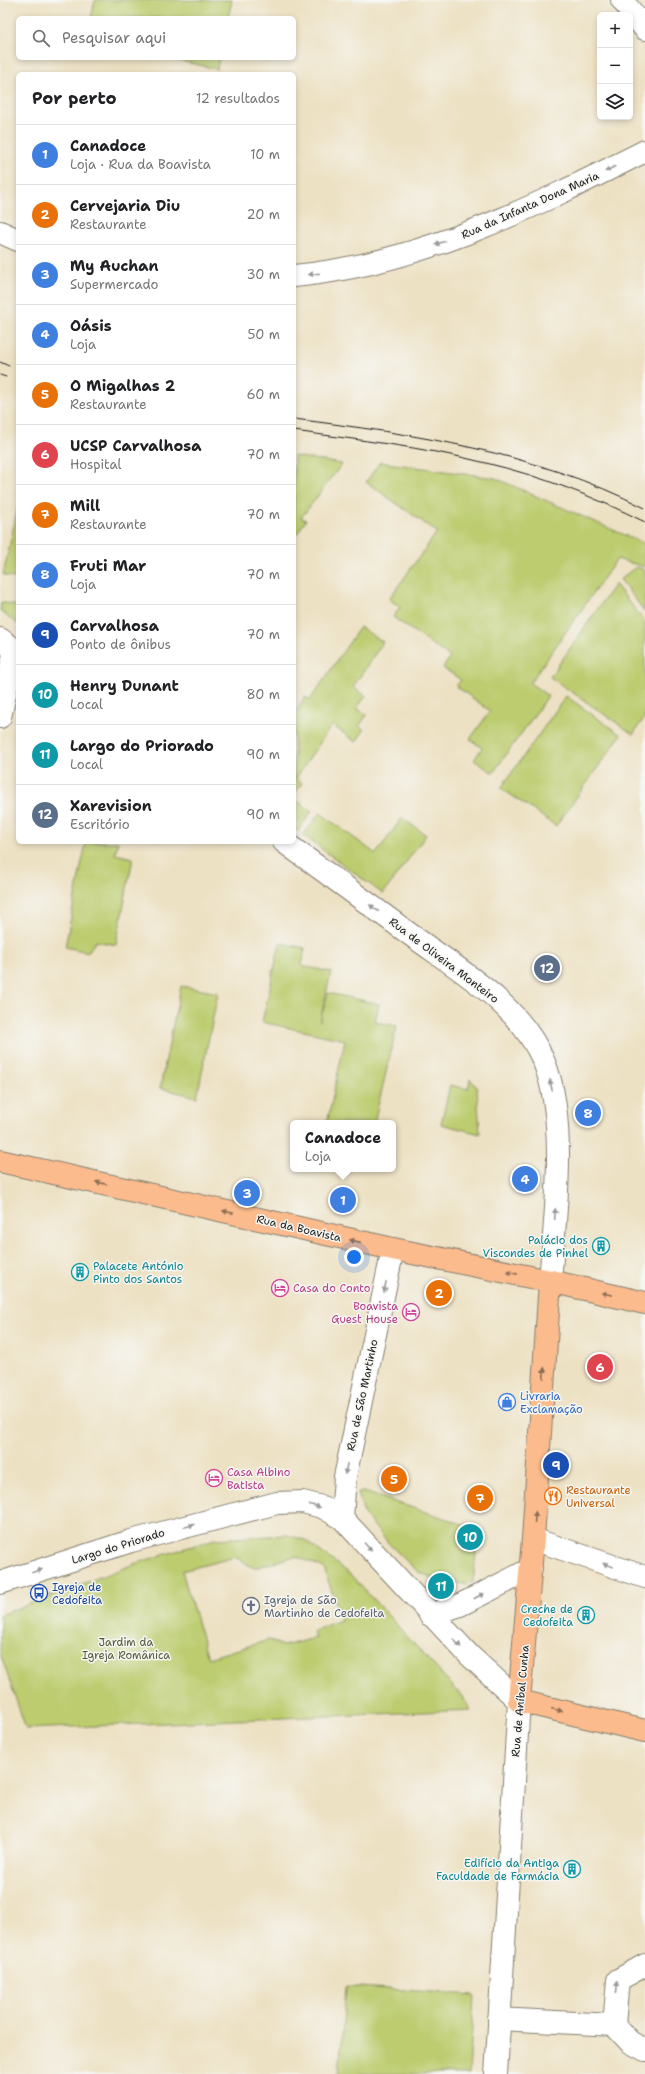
<!DOCTYPE html>
<html lang="pt">
<meta charset="utf-8">
<style>
body{margin:0;font-family:"Shantell Sans",sans-serif;background:#f2f2f2;color:#202124}
.controls{position:absolute;right:12px;top:12px;display:grid;overflow:hidden;border-radius:6px;box-shadow:0 2px 6px #0003}
.controls button{width:36px;height:36px;display:grid;place-items:center;padding:0;border:0;border-bottom:1px solid #e0e0e0;background:#fff;color:#202124;font:20px sans-serif}
.you{position:absolute;left:354px;top:1257px;width:14px;height:14px;margin:-10px;border:3px solid #fff;border-radius:50%;background:#1a73e8;box-shadow:0 0 0 6px #1a73e833}
.badge{display:grid;place-items:center;width:26px;height:26px;border-radius:50%;background:#1a73e8;color:#fff;font-size:13px;font-weight:700}
.pin{position:absolute;translate:-50% -50%;border:2px solid #fff;box-shadow:0 1px 4px #0006}
.popup{position:absolute;left:290px;top:1120px;width:106px;height:52px;box-sizing:border-box;display:grid;place-content:center;border-radius:6px;background:#fff;filter:drop-shadow(0 1px 3px #0005);font-size:13px;white-space:nowrap;color:#757577}
.popup b{font-size:15px;color:#202124}
.popup::after{content:'';position:absolute;left:50%;top:100%;margin-left:-8px;border:8px solid transparent;border-top-color:#fff}
.list{margin:0;padding:0;list-style:none}
h2{display:flex;justify-content:space-between;align-items:center;height:52px;margin:0;padding:0 16px;font-size:17px}
h2 small{font-size:13px;font-weight:400;color:#757577}
.list li{display:grid;grid-template-columns:26px 1fr auto;gap:12px;align-items:center;box-sizing:border-box;height:60px;padding:0 16px;border-top:1px solid #e0e0e0}
.list b{display:block;font-size:15px;white-space:nowrap}
.list p{margin:0;font-size:13px;white-space:nowrap;color:#757577}
.list em{font-size:13px;font-style:normal;color:#757577}
.icon{flex:none;width:22px;height:22px;fill:none;stroke:currentColor;stroke-width:2;stroke-linecap:round;stroke-linejoin:round}
.map{position:relative;flex:none;width:645px;height:2074px;overflow:hidden}
.search{position:absolute;background:#fff;box-shadow:0 2px 6px #0003;left:16px;top:16px;width:280px;height:44px;display:flex;align-items:center;gap:10px;box-sizing:border-box;padding:0 14px;border-radius:6px;color:#757577;font-size:15px}
.panel{position:absolute;background:#fff;box-shadow:0 2px 6px #0003;left:16px;top:72px;width:280px;height:772px;border-radius:6px}
.map>svg:first-child{display:block}
.green{fill:#bccc6e;stroke:#6c7445;fill-rule:evenodd}
.lines{fill:none;stroke-linecap:round;stroke-linejoin:round}
.minor-casing{stroke:#847e70;stroke-width:24}
.major-casing{stroke:#847e70;stroke-width:24}
.minor{stroke:#fff;stroke-width:22}
.major{stroke:#fbbb8c;stroke-width:22}
.tram{stroke:#1c1c1c;stroke-width:1}
.oneway{fill:#999}
.oneway2{fill:#8c6c54}
.labels{text-anchor:middle;stroke-width:3;stroke-linejoin:round;paint-order:stroke}
.street-label{font-size:11px;fill:#1c1c1c;stroke:#f6f6f2}
.culture-label{font-size:11px;fill:#0d838f;stroke:#f6f6f2;text-anchor:end}
.hotel-label{font-size:11px;fill:#b23c85;stroke:#f6f6f2;text-anchor:start}
.shop-label{font-size:11px;fill:#366cbe;stroke:#f6f6f2;text-anchor:start}
.food-label{font-size:11px;fill:#c56008;stroke:#f6f6f2;text-anchor:start}
.transit-label{font-size:11px;fill:#164399;stroke:#f6f6f2;text-anchor:start}
.worship-label{font-size:11px;fill:#5b616d;stroke:#f6f6f2;text-anchor:start}
.park-label{font-size:11px;fill:#545a39;stroke:#f6f6f2}
</style>
<div class="map">
<svg width="645" height="2074" viewBox="0 0 645 2074">
<rect width="100%" height="100%" fill="#f6f6f2"/>
<filter id="ink" filterUnits="userSpaceOnUse"><feTurbulence type="fractalNoise" baseFrequency=".025" numOctaves="2"/><feDisplacementMap in="SourceGraphic" scale="8" xChannelSelector="R" yChannelSelector="G"/><feConvolveMatrix kernelMatrix="1 2 1 2 8 2 1 2 1" color-interpolation-filters="sRGB"/></filter>
<filter id="wash" filterUnits="userSpaceOnUse"><feTurbulence type="fractalNoise" baseFrequency=".012" numOctaves="4" result="noise"/><feDisplacementMap in="SourceGraphic" scale="16" xChannelSelector="R" yChannelSelector="G"/><feGaussianBlur stdDeviation="0.9" result="paint"/><feColorMatrix in="noise" values="0 0 0 0 0 0 0 0 0 0 0 0 0 0 0 0 0 1.4 0 .05"/><feComposite in="paint" operator="in"/></filter>
<g filter="url(#wash)">
<rect width="100%" height="100%" fill="#ede1c3"/>
<g class="green">
<polygon points="95,0 232,0 228,18 91,18"/>
<polygon points="167,58 219,58 217,69"/>
<polygon points="294,456 342,464 301,518 306,520 296,535 294,534"/>
<polygon points="380,462 495,478 645,544 645,567 617,559 530,683 548,696 493,773 474,760 482,748 470,739 490,711 456,686 461,680 443,668 450,657 393,617 400,607 389,599 437,532 366,482"/>
<polygon points="18,507 18,579 3,575"/>
<polygon points="636,567 645,570 645,612 620,579"/>
<polygon points="615,584 645,622 645,717 633,734 550,677"/>
<polygon points="1,602 18,606 18,624 0,611"/>
<polygon points="360,627 383,642 353,687 366,696 357,708 367,715 359,726 364,730 356,742 332,725 296,778 302,783 294,795 294,714 305,697 310,700"/>
<polygon points="566,696 621,735 556,826 501,788"/>
<polygon points="294,799 312,811 298,831 294,829"/>
<polygon points="320,813 376,854 402,818 426,835 383,894 303,835"/>
<polygon points="86,842 118,842 115,854 133,858 116,945 96,941 88,952 65,947"/>
<polygon points="280,943 305,948 302,966 331,972 320,1021 328,993 379,1004 375,1022 397,1026 374,1123 327,1123 345,1040 262,1022"/>
<polygon points="181,986 218,993 197,1097 160,1088"/>
<polygon points="470,1079 477,1087 480,1134 441,1124 450,1085 468,1089"/>
<polygon points="358,1492 364,1492 475,1528 478,1534 473,1582 466,1584 441,1582 417,1571 390,1545 364,1514"/>
<path d="M287,1535L305,1540L349,1573L460,1694L471,1710L26,1729L0,1653V1615L137,1563L215,1539ZM295,1556L324,1568L341,1620L312,1631L315,1638L283,1646L269,1640L208,1658L182,1571L235,1557L254,1568Z"/>
<polygon points="346,1986 474,1995 469,2074 339,2074"/>
</g>
</g>
<g filter="url(#ink)">
<g class="lines">
<g class="minor-casing">
<g id="minor">
<polyline points="622,0 645,29"/>
<polyline points="0,232 18,240"/>
<path d="M294,276C420,264 534,207 645,151"/>
<polyline points="0,639 18,652"/>
<polyline points="0,717 15,650"/>
<path d="M284,842C326,873 369,904 411,935C459,970 521,1005 544,1062C568,1120 555,1219 550,1281"/>
<polyline points="342,1518 345,1477 393,1249"/>
<polyline points="533,1539 645,1577"/>
<polyline points="0,1583 131,1541 277,1503 303,1502 322,1507 342,1518 469,1655 519,1701 496,2074"/>
<polyline points="430,1615 460,1605 531,1569"/>
<polyline points="499,2019 614,2025"/>
<polyline points="614,2025 618,1980 645,1965"/>
<polyline points="614,2025 630,2042 645,2050"/>
</g>
</g>
<g class="major-casing">
<g id="major">
<polyline points="0,1161 393,1249 550,1281 645,1303"/>
<polyline points="550,1281 533,1539 519,1701 645,1731"/>
</g>
</g>
<use href="#minor" class="minor"/>
<use href="#major" class="major"/>
<g class="tram">
<polyline points="0,362 9,366"/>
<polyline points="0,375 6,377"/>
<path d="M294,419C415,434 535,452 645,508"/>
<path d="M294,431C358,440 423,447 486,463C541,476 595,497 645,522"/>
</g>
</g>
<defs><path id="oneway-solid" d="M-6-.8H1V-3.2L6.5 0L1 3.2V.8H-6Z"/></defs>
<g class="oneway">
<use href="#oneway-solid" transform="translate(610 169) rotate(153)"/>
<use href="#oneway-solid" transform="translate(440 243) rotate(161)"/>
<use href="#oneway-solid" transform="translate(314 274) rotate(173)"/>
<use href="#oneway-solid" transform="translate(374 908) rotate(-144)"/>
<use href="#oneway-solid" transform="translate(551 1085) rotate(-101)"/>
<use href="#oneway-solid" transform="translate(555 1214) rotate(-87)"/>
<use href="#oneway-solid" transform="translate(385 1287) rotate(102)"/>
<use href="#oneway-solid" transform="translate(346 1469) rotate(102)"/>
<use href="#oneway-solid" transform="translate(315 1506) rotate(15)"/>
<use href="#oneway-solid" transform="translate(189 1526) rotate(-15)"/>
<use href="#oneway-solid" transform="translate(368 1547) rotate(48)"/>
<use href="#oneway-solid" transform="translate(608 1565) rotate(-161)"/>
<use href="#oneway-solid" transform="translate(37 1571) rotate(-18)"/>
<use href="#oneway-solid" transform="translate(479 1596) rotate(-27)"/>
<use href="#oneway-solid" transform="translate(457 1643) rotate(46)"/>
<use href="#oneway-solid" transform="translate(617 1987) rotate(-84)"/>
</g>
<g class="oneway2">
<use href="#oneway-solid" transform="translate(101 1183) rotate(-167)"/>
<use href="#oneway-solid" transform="translate(228 1212) rotate(-167)"/>
<use href="#oneway-solid" transform="translate(355 1241) rotate(-167)"/>
<use href="#oneway-solid" transform="translate(512 1273) rotate(-169)"/>
<use href="#oneway-solid" transform="translate(607 1294) rotate(-168)"/>
<use href="#oneway-solid" transform="translate(544 1373) rotate(-86)"/>
<use href="#oneway-solid" transform="translate(535 1517) rotate(-86)"/>
<use href="#oneway-solid" transform="translate(557 1710) rotate(14)"/>
</g>
</g>
<defs>
<g id="building-ring" transform="scale(0.9)"><circle r="9.5" fill="#f6f6f2" stroke="#0f9aa8" stroke-width="1.5"/><path d="M-4-6H4V6H1V3H-1V6H-4ZM-2.5-4.3h1.7v1.8h-1.7ZM.8-4.3h1.7v1.8H.8ZM-2.5-1h1.7V.8h-1.7ZM.8-1h1.7V.8H.8Z" fill="#0f9aa8"/></g>
<g id="hotel-ring" transform="scale(0.9)"><circle r="9.5" fill="#f6f6f2" stroke="#d1479c" stroke-width="1.5"/><path d="M-6-4.5h1.5V1H6V5H4.5V3h-9V5H-6ZM-4 0a1.8 1.8 0 1 1 3.6 0ZM.5 0V-2.5h3Q6-2.5 6 0Z" fill="#d1479c"/></g>
<g id="shop-ring" transform="scale(0.9)"><circle r="9.5" fill="#f6f6f2" stroke="#3f7fe0" stroke-width="1.5"/><path d="M-5-2.5h2.3a2.7 3.5 0 0 1 5.4 0H5L5.5 6h-11ZM-1.5-2.5h3a1.5 2.3 0 0 0-3 0Z" fill="#3f7fe0"/></g>
<g id="restaurant-ring" transform="scale(0.9)"><circle r="9.5" fill="#f6f6f2" stroke="#e8710a" stroke-width="1.5"/><path d="M-5-6h1v4h1v-4h1v4h1v-4h1v5L-1.5 .5V6h-2V.5L-5-1ZM5-6V6H3V1.5H1.5Q1.5-4 5-6Z" fill="#e8710a"/></g>
<g id="bus-ring" transform="scale(0.9)"><circle r="9.5" fill="#f6f6f2" stroke="#1a4fb4" stroke-width="1.5"/><path d="M-5-6H5V4H4V6H2V4H-2V6H-4V4H-5ZM-3.5-4V0h7V-4ZM-3.5 1.2v1.5H-2V1.2ZM2 1.2v1.5H3.5V1.2Z" fill="#1a4fb4"/></g>
<g id="church-ring" transform="scale(0.9)"><circle r="9.5" fill="#f6f6f2" stroke="#6b7280" stroke-width="1.5"/><path d="M-1.2-6h2.4v3.5h3.3v2.4h-3.3V6h-2.4V-.1h-3.3v-2.4h3.3Z" fill="#6b7280"/></g>
</defs>
<g fill-rule="evenodd">
<use href="#building-ring" x="601" y="1246"/>
<use href="#building-ring" x="80" y="1272"/>
<use href="#hotel-ring" x="280" y="1288"/>
<use href="#hotel-ring" x="411" y="1312"/>
<use href="#shop-ring" x="507" y="1402"/>
<use href="#hotel-ring" x="214" y="1478"/>
<use href="#restaurant-ring" x="553" y="1496"/>
<use href="#bus-ring" x="39" y="1593"/>
<use href="#church-ring" x="251" y="1606"/>
<use href="#building-ring" x="586" y="1615"/>
<use href="#building-ring" x="572" y="1869"/>
</g>
<g class="labels">
<g class="street-label">
<text transform="translate(530 205) rotate(-24)" y="4">Rua da Infanta Dona Maria</text>
<text transform="translate(444 960) rotate(37)" y="4">Rua de Oliveira Monteiro</text>
<text transform="translate(299 1228) rotate(13)" y="4">Rua da Boavista</text>
<text transform="translate(362 1395) rotate(-78)" y="4">Rua de São Martinho</text>
<text transform="translate(118 1546) rotate(-17)" y="4">Largo do Priorado</text>
<text transform="translate(520 1701) rotate(-85)" y="4">Rua de Aníbal Cunha</text>
</g>
<g class="culture-label">
<text x="588" y="1244">Palácio dos<tspan x="588" dy="13">Viscondes de Pinhel</tspan></text>
<text x="93" y="1270" text-anchor="start">Palacete António<tspan x="93" dy="13">Pinto dos Santos</tspan></text>
<text x="573" y="1613">Creche de<tspan x="573" dy="13">Cedofeita</tspan></text>
<text x="559" y="1867">Edifício da Antiga<tspan x="559" dy="13">Faculdade de Farmácia</tspan></text>
</g>
<g class="hotel-label">
<text x="293" y="1292">Casa do Conto</text>
<text x="398" y="1310" text-anchor="end">Boavista<tspan x="398" dy="13">Guest House</tspan></text>
<text x="227" y="1476">Casa Albino<tspan x="227" dy="13">Batista</tspan></text>
</g>
<g class="shop-label">
<text x="520" y="1400">Livraria<tspan x="520" dy="13">Exclamação</tspan></text>
</g>
<g class="food-label">
<text x="566" y="1494">Restaurante<tspan x="566" dy="13">Universal</tspan></text>
</g>
<g class="transit-label">
<text x="52" y="1591">Igreja de<tspan x="52" dy="13">Cedofeita</tspan></text>
</g>
<g class="worship-label">
<text x="264" y="1604">Igreja de São<tspan x="264" dy="13">Martinho de Cedofeita</tspan></text>
</g>
<g class="park-label">
<text x="126" y="1646">Jardim da<tspan x="126" dy="13">Igreja Românica</tspan></text>
</g>
</g>
</svg>
<div class="controls">
<button>+</button>
<button>−</button>
<button><svg class="icon" aria-label="layers" viewBox="0 0 24 24"><path d="M12 4l9 5-9 5-9-5zM3 14l9 5 9-5"/></svg></button>
</div>
<div class="you"></div>
<div class="pin badge" style="left:343px;top:1200px;background:#3f7fe0">1</div>
<div class="popup"><b>Canadoce</b>Loja</div>
<div class="pin badge" style="left:439px;top:1293px;background:#e8710a">2</div>
<div class="pin badge" style="left:247px;top:1193px;background:#3f7fe0">3</div>
<div class="pin badge" style="left:525px;top:1179px;background:#3f7fe0">4</div>
<div class="pin badge" style="left:394px;top:1479px;background:#e8710a">5</div>
<div class="pin badge" style="left:600px;top:1367px;background:#e0444e">6</div>
<div class="pin badge" style="left:480px;top:1498px;background:#e8710a">7</div>
<div class="pin badge" style="left:588px;top:1113px;background:#3f7fe0">8</div>
<div class="pin badge" style="left:556px;top:1465px;background:#1a4fb4">9</div>
<div class="pin badge" style="left:470px;top:1537px;background:#0f9aa8">10</div>
<div class="pin badge" style="left:441px;top:1586px;background:#0f9aa8">11</div>
<div class="pin badge" style="left:547px;top:968px;background:#5c6f8a">12</div>
<div class="search"><svg class="icon" aria-label="search" viewBox="0 0 24 24"><circle cx="10" cy="10" r="6"/><path d="M15 15l6 6"/></svg>Pesquisar aqui</div>
<section class="panel">
<h2>Por perto<small>12 resultados</small></h2>
<ul class="list">
<li><span class="badge" style="background:#3f7fe0">1</span><div><b>Canadoce</b><p>Loja · Rua da Boavista</p></div><em>10 m</em></li>
<li><span class="badge" style="background:#e8710a">2</span><div><b>Cervejaria Diu</b><p>Restaurante</p></div><em>20 m</em></li>
<li><span class="badge" style="background:#3f7fe0">3</span><div><b>My Auchan</b><p>Supermercado</p></div><em>30 m</em></li>
<li><span class="badge" style="background:#3f7fe0">4</span><div><b>Oásis</b><p>Loja</p></div><em>50 m</em></li>
<li><span class="badge" style="background:#e8710a">5</span><div><b>O Migalhas 2</b><p>Restaurante</p></div><em>60 m</em></li>
<li><span class="badge" style="background:#e0444e">6</span><div><b>UCSP Carvalhosa</b><p>Hospital</p></div><em>70 m</em></li>
<li><span class="badge" style="background:#e8710a">7</span><div><b>Mill</b><p>Restaurante</p></div><em>70 m</em></li>
<li><span class="badge" style="background:#3f7fe0">8</span><div><b>Fruti Mar</b><p>Loja</p></div><em>70 m</em></li>
<li><span class="badge" style="background:#1a4fb4">9</span><div><b>Carvalhosa</b><p>Ponto de ônibus</p></div><em>70 m</em></li>
<li><span class="badge" style="background:#0f9aa8">10</span><div><b>Henry Dunant</b><p>Local</p></div><em>80 m</em></li>
<li><span class="badge" style="background:#0f9aa8">11</span><div><b>Largo do Priorado</b><p>Local</p></div><em>90 m</em></li>
<li><span class="badge" style="background:#5c6f8a">12</span><div><b>Xarevision</b><p>Escritório</p></div><em>90 m</em></li>
</ul>
</section>
</div>
